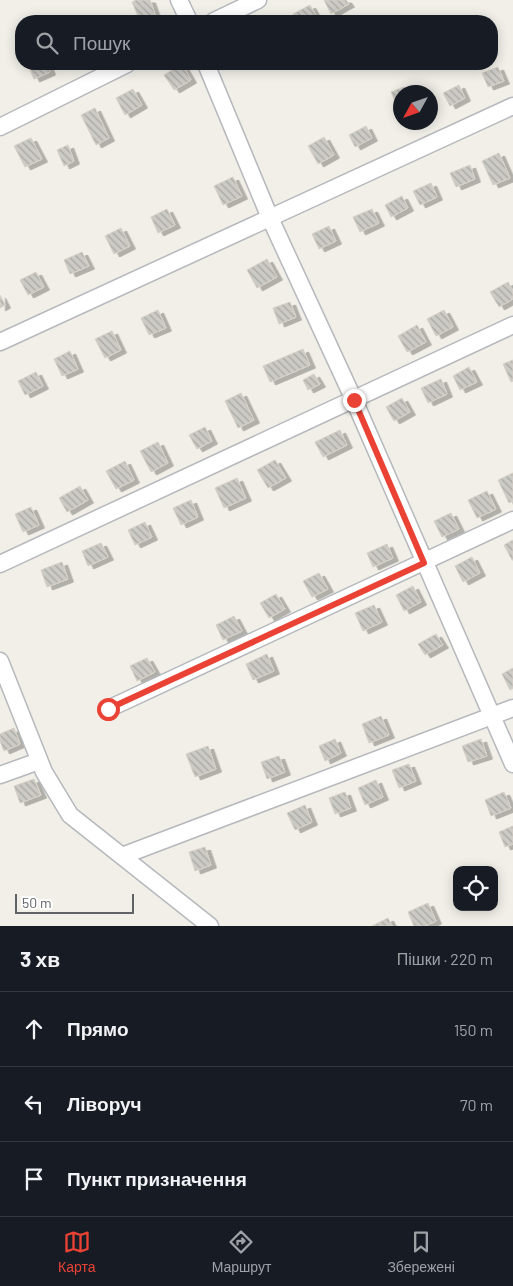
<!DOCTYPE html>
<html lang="uk">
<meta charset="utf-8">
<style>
body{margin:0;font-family:Barlow,sans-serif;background:#242831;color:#f1f3f6}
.controls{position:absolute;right:15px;bottom:15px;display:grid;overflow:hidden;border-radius:10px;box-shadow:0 2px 12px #0003}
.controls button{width:45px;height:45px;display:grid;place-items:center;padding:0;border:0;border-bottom:1px solid #363941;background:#171b24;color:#f1f3f6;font:25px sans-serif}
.compass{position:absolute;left:393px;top:85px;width:45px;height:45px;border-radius:50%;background:#171b24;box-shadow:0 2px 12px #0003;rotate:230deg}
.scale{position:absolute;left:15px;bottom:12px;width:119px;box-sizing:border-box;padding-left:5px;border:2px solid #5f6368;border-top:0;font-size:14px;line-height:18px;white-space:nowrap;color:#5f6368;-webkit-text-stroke:4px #fff;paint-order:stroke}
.stop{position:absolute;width:15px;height:15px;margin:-11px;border:4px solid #ea4335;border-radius:50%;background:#fff}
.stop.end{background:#ea4335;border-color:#fff;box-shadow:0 1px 5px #0008}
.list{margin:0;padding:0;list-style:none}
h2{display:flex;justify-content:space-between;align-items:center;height:65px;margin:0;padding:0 20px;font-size:21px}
h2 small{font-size:16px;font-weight:400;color:#9ea1a6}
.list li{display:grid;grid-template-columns:32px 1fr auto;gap:15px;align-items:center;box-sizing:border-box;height:75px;padding:0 20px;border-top:1px solid #363941}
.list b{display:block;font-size:19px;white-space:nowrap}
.list em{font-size:16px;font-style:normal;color:#9ea1a6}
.icon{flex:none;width:28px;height:28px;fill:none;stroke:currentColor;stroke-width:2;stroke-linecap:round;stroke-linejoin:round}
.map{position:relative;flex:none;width:513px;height:926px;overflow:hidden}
.search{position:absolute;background:#171b24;box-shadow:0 2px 12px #0003;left:15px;right:15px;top:15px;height:55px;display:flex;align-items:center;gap:12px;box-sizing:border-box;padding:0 18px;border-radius:20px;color:#9ea1a6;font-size:19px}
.sheet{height:290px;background:#171b24}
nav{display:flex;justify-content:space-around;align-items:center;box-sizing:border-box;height:70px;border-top:1px solid #363941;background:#171b24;font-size:14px;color:#9ea1a6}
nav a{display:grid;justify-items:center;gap:2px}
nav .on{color:#ea4335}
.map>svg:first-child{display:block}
.building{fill:url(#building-back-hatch);stroke:#d6d1c6;filter:url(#shadow)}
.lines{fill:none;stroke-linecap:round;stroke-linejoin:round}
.minor-casing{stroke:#b5b8bc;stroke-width:19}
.minor{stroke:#fff;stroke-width:16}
.route{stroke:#ea4335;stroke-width:6}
</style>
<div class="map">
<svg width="513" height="926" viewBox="0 0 513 926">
<defs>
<pattern id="building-back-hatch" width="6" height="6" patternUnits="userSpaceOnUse" patternTransform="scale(1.25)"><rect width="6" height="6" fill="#cccac5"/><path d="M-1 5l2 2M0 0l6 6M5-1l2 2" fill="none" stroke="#a9a8a4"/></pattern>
<filter id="shadow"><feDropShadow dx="5.5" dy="3" stdDeviation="0" flood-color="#0004"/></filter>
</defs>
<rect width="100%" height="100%" fill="#f1efe8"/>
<g class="building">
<polygon points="136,0 150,0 157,20 140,21 132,2"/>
<polygon points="324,0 346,0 349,4 331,14"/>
<polygon points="310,5 319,21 297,21 293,14"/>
<polygon points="274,17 276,21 265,21"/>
<polygon points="35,64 47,64 50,72 34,79 29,67"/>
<polygon points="182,64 191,80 174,90 164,75"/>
<polygon points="498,67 504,81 488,87 482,73"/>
<polygon points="459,85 465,98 450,106 443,93"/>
<polygon points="404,87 406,92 400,92 400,109 399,110 391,92"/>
<polygon points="133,89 142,105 125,115 116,98"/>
<polygon points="95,108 109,138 96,145 81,115"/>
<polygon points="366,126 372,138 355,147 349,135"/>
<polygon points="324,137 334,155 318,164 308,146"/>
<polygon points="31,138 42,159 25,167 14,146"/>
<polygon points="68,145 74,161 64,166 57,150"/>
<polygon points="499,153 510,178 493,185 482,161"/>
<polygon points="470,165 475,179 456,187 450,173"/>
<polygon points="233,177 242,196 223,205 214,186"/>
<polygon points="431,183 437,197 420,205 413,191"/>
<polygon points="402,196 408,208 391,217 385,205"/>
<polygon points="167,209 175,225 158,233 151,217"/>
<polygon points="372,209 379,223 360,232 353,217"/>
<polygon points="329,226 336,241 319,249 312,234"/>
<polygon points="121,228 130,246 114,254 105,236"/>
<polygon points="82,252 89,266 70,274 64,260"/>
<polygon points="267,259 277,277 257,288 247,270"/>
<polygon points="36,272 44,287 28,295 20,280"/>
<polygon points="508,282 513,291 513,299 499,307 490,292"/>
<polygon points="0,295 5,305 0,308"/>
<polygon points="290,302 296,317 279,324 273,308"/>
<polygon points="158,310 166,328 149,335 141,318"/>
<polygon points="444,310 453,327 436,336 427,319"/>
<polygon points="417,325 426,342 407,352 398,336"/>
<polygon points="112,331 121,350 105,358 95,339"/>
<polygon points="303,349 310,365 270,382 263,366"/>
<polygon points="70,351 78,369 62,376 54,359"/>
<polygon points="513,360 513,381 511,382 503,364"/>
<polygon points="469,367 477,382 460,390 453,376"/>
<polygon points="36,372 43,386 25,395 18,381"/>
<polygon points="314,374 320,384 308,390 303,380"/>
<polygon points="441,379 447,394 428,403 421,388"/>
<polygon points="241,393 254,420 238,428 225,401"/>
<polygon points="402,398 410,412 394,421 386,407"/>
<polygon points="205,427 212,441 197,449 189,435"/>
<polygon points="340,430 347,445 323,457 315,442"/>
<polygon points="158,442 168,463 151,472 140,451"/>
<polygon points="275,460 286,478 268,488 257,470"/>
<polygon points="125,461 134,480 116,489 106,471"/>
<polygon points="513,473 513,501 509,503 498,480"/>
<polygon points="237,478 246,498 224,508 215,488"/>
<polygon points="80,486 88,500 67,512 59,498"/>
<polygon points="487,491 496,509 477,518 468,500"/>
<polygon points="191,500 198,517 181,525 173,508"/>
<polygon points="31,507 39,525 23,532 15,514"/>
<polygon points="451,513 459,529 442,537 434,521"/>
<polygon points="145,522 152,537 135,545 128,530"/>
<polygon points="513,540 513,560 512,560 504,545"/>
<polygon points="101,543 108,557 88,566 82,551"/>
<polygon points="387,544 393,558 373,567 367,553"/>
<polygon points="472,557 480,573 463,582 455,566"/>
<polygon points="62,562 68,579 47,587 41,570"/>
<polygon points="319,573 328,589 312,597 303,581"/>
<polygon points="413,586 421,602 404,611 396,595"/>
<polygon points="276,594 285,609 269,618 260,603"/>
<polygon points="374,605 382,622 363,631 355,613"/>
<polygon points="234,616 242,631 223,640 216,625"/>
<polygon points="436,634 443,645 425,655 418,644"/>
<polygon points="267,654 274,671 253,680 246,664"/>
<polygon points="147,658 155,672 137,681 130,666"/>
<polygon points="513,668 513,688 510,690 502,674"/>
<polygon points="381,716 389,735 369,743 362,724"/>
<polygon points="14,728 20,744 4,751 0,741 0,734"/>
<polygon points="335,739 341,753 325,761 319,746"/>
<polygon points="481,739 487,756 468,762 462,746"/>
<polygon points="208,746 216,769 195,777 186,754"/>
<polygon points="279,756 285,772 267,779 261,762"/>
<polygon points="409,764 416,781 399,788 392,770"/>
<polygon points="34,779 41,795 20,803 14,786"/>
<polygon points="376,780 383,797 365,805 358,788"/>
<polygon points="345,792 351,808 335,814 329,798"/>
<polygon points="504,792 511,808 491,816 485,800"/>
<polygon points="305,805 312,822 295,830 287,813"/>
<polygon points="513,826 513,844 505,847 499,832"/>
<polygon points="205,847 211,865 195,871 189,852"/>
<polygon points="428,903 436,921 425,926 414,926 408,912"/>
<polygon points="388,918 392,926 372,926"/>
</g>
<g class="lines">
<g class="minor-casing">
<g id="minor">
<polyline points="179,0 189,21"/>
<polyline points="214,21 258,0"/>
<polyline points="206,64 270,218 354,400 513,764"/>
<polyline points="0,127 127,64"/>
<polyline points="0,342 513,106"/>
<polyline points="0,564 513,325"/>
<polyline points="0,661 44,772 70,815 210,926"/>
<polyline points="108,709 513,520"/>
<polyline points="0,775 39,761"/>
<polyline points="122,856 513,708"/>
</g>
</g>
<use href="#minor" class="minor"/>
</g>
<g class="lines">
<polyline class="route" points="108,709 424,563 354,400"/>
</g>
</svg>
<div class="controls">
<button><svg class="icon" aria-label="locate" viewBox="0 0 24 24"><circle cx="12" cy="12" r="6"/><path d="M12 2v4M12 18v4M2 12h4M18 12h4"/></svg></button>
</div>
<svg class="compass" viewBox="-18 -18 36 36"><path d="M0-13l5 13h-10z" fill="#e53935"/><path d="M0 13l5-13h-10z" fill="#9ea1a6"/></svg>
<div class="scale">50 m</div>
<div class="stop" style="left:108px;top:709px"></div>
<div class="stop end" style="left:354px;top:400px"></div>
<div class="search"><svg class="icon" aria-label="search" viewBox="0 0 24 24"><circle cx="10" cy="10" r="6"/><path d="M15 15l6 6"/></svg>Пошук</div>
</div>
<section class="sheet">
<h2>3 хв<small>Пішки · 220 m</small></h2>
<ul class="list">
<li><svg class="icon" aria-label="ahead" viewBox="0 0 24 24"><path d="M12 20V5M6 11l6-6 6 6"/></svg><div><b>Прямо</b></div><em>150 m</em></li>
<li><svg class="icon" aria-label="left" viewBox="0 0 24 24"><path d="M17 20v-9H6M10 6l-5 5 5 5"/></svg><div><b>Ліворуч</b></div><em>70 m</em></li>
<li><svg class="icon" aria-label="arrive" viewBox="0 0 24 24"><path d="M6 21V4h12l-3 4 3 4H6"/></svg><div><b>Пункт призначення</b></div></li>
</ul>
</section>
<nav>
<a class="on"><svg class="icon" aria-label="map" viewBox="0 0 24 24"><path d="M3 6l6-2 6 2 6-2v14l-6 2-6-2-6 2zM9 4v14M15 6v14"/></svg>Карта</a>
<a><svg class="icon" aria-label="directions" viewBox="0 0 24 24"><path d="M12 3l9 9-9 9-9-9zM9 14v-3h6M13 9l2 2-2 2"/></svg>Маршрут</a>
<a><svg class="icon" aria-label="saved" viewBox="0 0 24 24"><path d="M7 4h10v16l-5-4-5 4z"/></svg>Збережені</a>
</nav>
